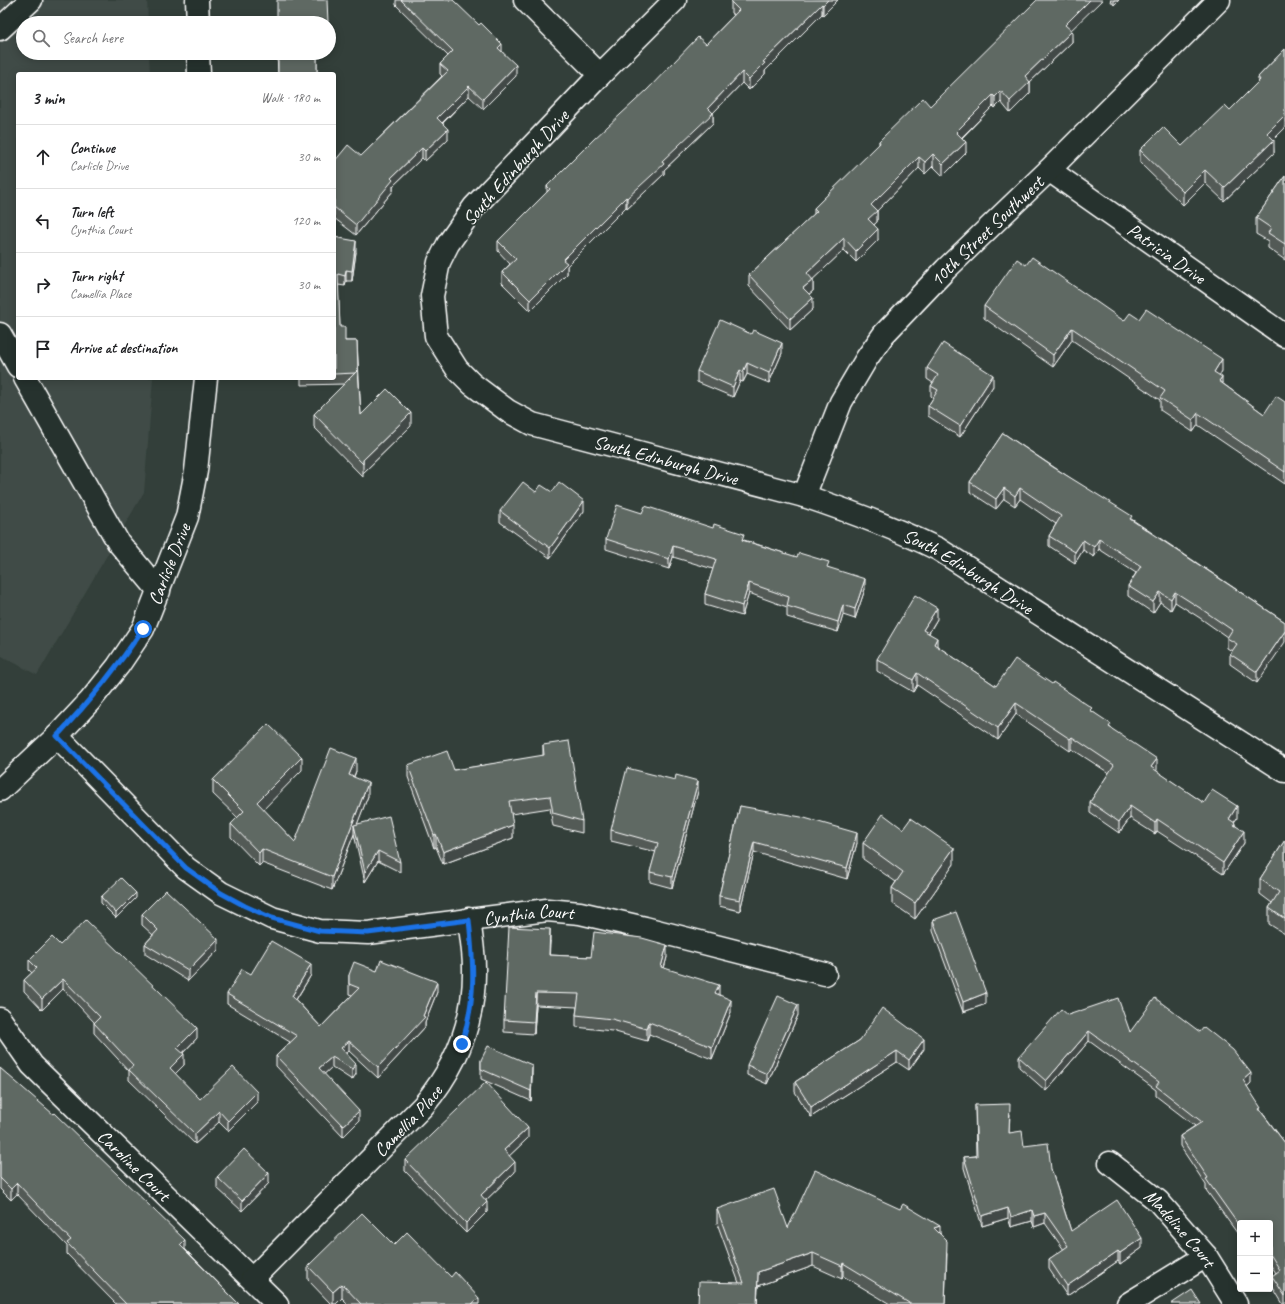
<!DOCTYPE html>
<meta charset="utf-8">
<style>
body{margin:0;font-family:Caveat,sans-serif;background:#f6f6f6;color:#202124}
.controls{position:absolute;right:12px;bottom:12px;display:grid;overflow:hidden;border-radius:4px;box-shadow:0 2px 10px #0003}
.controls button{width:36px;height:36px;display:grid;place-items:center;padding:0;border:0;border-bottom:1px solid #e0e0e0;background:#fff;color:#202124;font:20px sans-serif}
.stop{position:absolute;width:12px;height:12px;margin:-9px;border:3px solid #1a73e8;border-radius:50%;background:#fff}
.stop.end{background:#1a73e8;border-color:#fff;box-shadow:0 1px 4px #0008}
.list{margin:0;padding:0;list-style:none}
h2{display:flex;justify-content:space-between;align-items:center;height:52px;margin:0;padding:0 16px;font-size:17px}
h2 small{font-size:13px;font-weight:400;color:#757577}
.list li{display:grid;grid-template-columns:26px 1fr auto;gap:12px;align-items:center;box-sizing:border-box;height:64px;padding:0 16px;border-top:1px solid #e0e0e0}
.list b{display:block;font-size:15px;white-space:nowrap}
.list p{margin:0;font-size:13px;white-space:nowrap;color:#757577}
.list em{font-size:13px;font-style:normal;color:#757577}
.icon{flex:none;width:22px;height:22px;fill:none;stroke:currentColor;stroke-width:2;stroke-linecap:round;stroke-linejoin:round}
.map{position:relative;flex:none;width:1285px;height:1304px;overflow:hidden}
.search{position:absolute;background:#fff;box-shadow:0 2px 10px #0003;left:16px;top:16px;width:320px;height:44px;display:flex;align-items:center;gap:10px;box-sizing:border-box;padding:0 14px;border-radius:22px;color:#757577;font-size:15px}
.panel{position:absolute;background:#fff;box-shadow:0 2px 10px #0003;left:16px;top:72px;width:320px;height:308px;border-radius:4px}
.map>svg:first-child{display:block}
.built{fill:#404c47}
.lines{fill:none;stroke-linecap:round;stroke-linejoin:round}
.minor-casing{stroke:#fff;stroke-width:25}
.minor{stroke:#26332d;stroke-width:22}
.wall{fill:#525a56;stroke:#fff}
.shaded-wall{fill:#424a46;stroke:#fff}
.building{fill:#5f6964;stroke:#fff}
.route{stroke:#1a73e8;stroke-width:5}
.labels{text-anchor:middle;stroke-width:3;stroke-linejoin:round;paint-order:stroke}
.street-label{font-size:19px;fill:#fff;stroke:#26332d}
</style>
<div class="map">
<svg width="1285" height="1304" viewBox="0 0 1285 1304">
<rect width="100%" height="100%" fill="#333f3a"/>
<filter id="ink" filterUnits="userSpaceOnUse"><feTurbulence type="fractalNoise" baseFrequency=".025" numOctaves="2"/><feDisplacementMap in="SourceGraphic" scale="8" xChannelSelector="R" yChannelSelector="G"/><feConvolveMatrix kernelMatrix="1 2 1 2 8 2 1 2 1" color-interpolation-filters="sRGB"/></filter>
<g filter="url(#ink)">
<polygon class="built" points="0,0 147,0 148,23 23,23 23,53 149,53 150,74 18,74 18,378 153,378 144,492 37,675 0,655"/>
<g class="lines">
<g class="minor-casing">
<g id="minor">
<polyline points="197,0 198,23"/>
<polyline points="525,0 600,75"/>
<path id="s1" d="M675,0L600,75L474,207L448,244L439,262L432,296L436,336L457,369L472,384L508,411L532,424L804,496C849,511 895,528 938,549L1285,771"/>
<polyline points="0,29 31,0"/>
<polyline points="198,53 199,74"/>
<path id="s2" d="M1049,170L1285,336"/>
<polyline points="0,334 18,366"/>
<polyline points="25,378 118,542 159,591"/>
<path id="s3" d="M804,496L841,402L867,358L884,334L946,269L1049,170L1219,0"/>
<path id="s4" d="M57,736L186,868L221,893L272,918L320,931L368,933L547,910L580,913L645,928L825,974"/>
<path id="s5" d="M0,790L57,736L90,701L118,666L143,629L187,517L196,471L206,378"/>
<path id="s6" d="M0,1019L32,1065L277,1304"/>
<path id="s7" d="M1110,1163L1158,1201L1206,1256L1236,1304"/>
<path id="s8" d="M252,1279L423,1106C456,1067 475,1020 474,968C474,952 471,936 469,919"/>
<polyline points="1128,1304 1206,1256"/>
</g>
</g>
<use href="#minor" class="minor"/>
</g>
<g class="wall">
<polygon points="396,0 453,0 502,51 516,76 483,109 469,96 443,123 448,139 425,161 422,158 393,186 393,191 356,235 334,218 334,162 361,156 442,76 440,74 440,64 448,56 396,5"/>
<polygon points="838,0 823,15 822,14 765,71 765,74 749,90 742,83 713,113 713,123 664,170 664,174 627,209 626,207 567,266 567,274 530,311 502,283 502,272 510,264 498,251 498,241 547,192 547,186 706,44 734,15 731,13 731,2"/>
<polygon points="1110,0 1119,0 1114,5"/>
<polygon points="1071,30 1072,42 1030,82 1030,93 1010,113 1001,102 995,108 993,106 962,138 966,153 943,176 933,166 925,174 919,168 877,211 877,222 874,225 878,240 856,262 844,250 813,279 813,291 809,294 813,309 790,330 749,286 749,275 814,214 814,208 879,145 879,141 930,106"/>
<polygon points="1285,49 1285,128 1273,139 1274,153 1224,201 1205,183 1183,205 1140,163 1140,150 1182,146 1230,110 1258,82 1258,77"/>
<polygon points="277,53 317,53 317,74 278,74"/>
<polygon points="1285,176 1285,260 1268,248 1268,241 1256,234 1256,218"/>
<polygon points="334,237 356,252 352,281 346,281 345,286 338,285 340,327 345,341 357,341 361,415 411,426 363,473 363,477 314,427 314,414 345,384 301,385 301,378 334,378"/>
<polygon points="1026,265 1124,321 1139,319 1222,371 1219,376 1222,383 1264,414 1285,402 1285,484 1198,425 1193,432 1160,410 1160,400 1072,340 1053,367 984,318 984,306"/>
<polygon points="782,353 769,383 747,374 743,382 740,381 733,397 697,382 697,371"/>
<polygon points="927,368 993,386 960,437 928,416 928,406 933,398 931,396 931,386 933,383 927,379"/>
<polygon points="1003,433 1285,622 1257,683 1230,664 1230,654 1232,651 1227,648 1227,637 1200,618 1175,602 1171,610 1160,602 1153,613 1128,596 1128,586 1136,573 1099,549 1094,557 1083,550 1075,563 1049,546 1049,536 1056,524 1020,499 1015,506 1004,499 996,509 970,492 970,482"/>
<polygon points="536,492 552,492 584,511 550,558 500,522 500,511"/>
<polygon points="642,513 744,540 829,568 865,589 855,619 843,615 838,632 787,617 787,607 749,593 742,616 705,605 705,594 713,569 673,557 669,569 606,549 606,539"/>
<polygon points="937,619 929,633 937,646 996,686 1092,711 1157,770 1156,771 1204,803 1237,818 1234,822 1244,843 1223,874 1157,831 1155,834 1130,818 1119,833 1090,813 1090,802 1109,773 1072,749 1070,751 1016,714 998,740 917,685 913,692 877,671 877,659"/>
<polygon points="543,745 582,821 582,833 553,826 550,808 511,814 513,838 443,864 436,847 434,848 408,777 408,765 454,770 543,756"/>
<polygon points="302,770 263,809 295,842 356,771 354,777 368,796 357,824 400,862 400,872 378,861 365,882 354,834 332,890 262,863 259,866 231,837 231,824 238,818 213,794 213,780"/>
<polygon points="698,791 672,888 650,882 650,872 656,852 611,841 611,830"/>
<polygon points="740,806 857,843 847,879 754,852 740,911 719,906 719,896"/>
<polygon points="1285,840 1285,934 1269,924 1269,908 1272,903 1260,894 1260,879"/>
<polygon points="863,843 954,864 915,919 892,903 892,888 896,882 863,859"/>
<polygon points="101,897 136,898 116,918 101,903"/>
<polygon points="142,914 218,950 188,981 145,954 145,944 153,935 142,925"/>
<polygon points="933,920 986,1004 963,1012 933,931"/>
<polygon points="550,941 549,955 591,957 667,957 664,968 719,995 731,1012 712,1059 649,1034 647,1041 612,1031 576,1027 576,1015 577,1007 536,1005 534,1034 504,1032 504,1020"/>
<polygon points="60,945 197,1038 183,1053 184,1065 175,1074 200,1099 257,1102 228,1131 219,1122 195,1144 129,1080 129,1071 94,1033 94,1022 63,989 42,1010 24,991 24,980 32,973 29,970 29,960"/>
<polygon points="377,971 437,992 425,1022 425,1027 378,1078 349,1051 346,1053 356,1074 352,1080 332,1067 324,1074 359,1121 343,1137 276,1066 276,1056 290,1042 227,1004 227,994 251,974 311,975 296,1000 321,1027 352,995 349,994 349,975"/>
<polygon points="798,1015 767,1084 747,1075 747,1065"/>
<polygon points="1068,1015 1130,1032 1251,1083 1247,1087 1261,1111 1285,1143 1285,1304 1283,1304 1272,1286 1272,1276 1276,1273 1270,1264 1270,1223 1240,1223 1240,1237 1206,1190 1206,1185 1180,1146 1180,1136 1195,1126 1156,1096 1156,1090 1089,1041 1046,1091 1019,1067 1019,1057"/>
<polygon points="860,1040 924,1049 909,1070 897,1062 811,1117 795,1092 795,1082"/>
<polygon points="481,1060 532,1076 531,1101 481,1079"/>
<polygon points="0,1068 185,1249 239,1304 116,1304 67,1254 67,1246 17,1194 11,1200 0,1189"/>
<polygon points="975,1105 1010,1114 1009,1133 1051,1169 1071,1231 1142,1248 1120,1264 1118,1261 1067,1296 1049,1269 1049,1259 1064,1250 1045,1223 1034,1227 1032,1221 1011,1227 1008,1218 982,1226 964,1168 964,1157 976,1156"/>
<polygon points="528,1138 509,1156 515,1172 486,1200 487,1212 466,1233 405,1171 405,1160"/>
<polygon points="217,1177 269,1183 242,1211 217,1188"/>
<polygon points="717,1209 788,1228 940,1233 947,1254 945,1304 890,1304 843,1276 842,1279 813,1266 758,1286 757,1304 698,1304 739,1283 717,1223"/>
<polygon points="394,1245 451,1277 479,1304 348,1304 342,1298 336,1304 331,1304 308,1280 308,1266"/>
</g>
<g class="shaded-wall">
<polygon points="828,0 838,0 823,15 823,5"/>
<polygon points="1090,0 1102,0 1065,36 1065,25"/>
<polygon points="1114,0 1119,0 1114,5"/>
<polygon points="822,4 822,14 765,71 765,74 749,90 749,79 763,62"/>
<polygon points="1072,31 1072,42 1030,82 1030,93 1010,113 1010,101 1025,76"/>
<polygon points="502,44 502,55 498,48"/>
<polygon points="516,65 516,76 483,109 483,99"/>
<polygon points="742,72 742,83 713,113 713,123 664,170 664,174 627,209 627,198 662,161 708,108"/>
<polygon points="469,86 469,96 437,128 437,118"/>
<polygon points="1001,91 1001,102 995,108 995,97"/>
<polygon points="993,95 993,106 956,143 956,132"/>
<polygon points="1285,115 1285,128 1267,146 1267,133"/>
<polygon points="448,129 448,139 425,161 425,151"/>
<polygon points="1274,140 1274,153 1224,201 1224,188"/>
<polygon points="966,142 966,153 943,176 943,164"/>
<polygon points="422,148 422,158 393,186 393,191 356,235 356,225 391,178"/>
<polygon points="933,154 933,166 925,174 925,162"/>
<polygon points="919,157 919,168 877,211 877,222 868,230 868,219 871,205"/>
<polygon points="1205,170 1205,183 1183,205 1183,192"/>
<polygon points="626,197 626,207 567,266 567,274 530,311 530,300 563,260"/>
<polygon points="878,229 878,240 856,262 856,251"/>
<polygon points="844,238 844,250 807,285 807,273"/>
<polygon points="356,241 356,252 352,281 352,271"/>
<polygon points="346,270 346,281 345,286 345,276"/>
<polygon points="813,280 813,291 803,299 803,288"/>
<polygon points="813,298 813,309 790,330 790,319"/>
<polygon points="1072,328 1072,340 1053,367 1053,355"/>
<polygon points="782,343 782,353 769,383 769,373"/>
<polygon points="1222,359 1222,371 1214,384 1214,372"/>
<polygon points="747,363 747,374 743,382 743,372"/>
<polygon points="740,370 740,381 733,397 733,387"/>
<polygon points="993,375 993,386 960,437 960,426"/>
<polygon points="1222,377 1222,390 1219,381"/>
<polygon points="411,413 411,426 363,473 363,460"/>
<polygon points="1198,413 1198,425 1193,432 1193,420"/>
<polygon points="1004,488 1004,499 996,509 996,499"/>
<polygon points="1020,488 1020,499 1015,506 1015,496"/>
<polygon points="584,501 584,511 550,558 550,548"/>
<polygon points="1099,539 1099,549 1094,557 1094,547"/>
<polygon points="1083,540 1083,550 1075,563 1075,552"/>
<polygon points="673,546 673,557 669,569 669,559"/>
<polygon points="865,579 865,589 855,619 855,609"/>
<polygon points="749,583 749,593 742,616 742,606"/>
<polygon points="1160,592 1160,602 1153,613 1153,602"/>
<polygon points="1175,592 1175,602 1171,610 1171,599"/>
<polygon points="843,605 843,615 838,632 838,622"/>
<polygon points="937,608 937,619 923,642 923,630"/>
<polygon points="1285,631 1285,642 1257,683 1257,672"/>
<polygon points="937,638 937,650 934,644"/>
<polygon points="917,673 917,685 913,692 913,680"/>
<polygon points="1016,703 1016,714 998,740 998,728"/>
<polygon points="1072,737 1072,749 1070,751 1070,739"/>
<polygon points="302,757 302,770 257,816 257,802"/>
<polygon points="356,758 356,771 349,788 349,775"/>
<polygon points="1157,759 1157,770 1151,779 1151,767"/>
<polygon points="698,781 698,791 672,888 672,877"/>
<polygon points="368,783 368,796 355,830 354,825 354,834 332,890 332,877"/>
<polygon points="1130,806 1130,818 1119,833 1119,822"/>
<polygon points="1237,806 1237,818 1229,830 1229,819"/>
<polygon points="1157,819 1157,831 1155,834 1155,823"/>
<polygon points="513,825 513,838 443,864 443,852"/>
<polygon points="1244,831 1244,843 1223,874 1223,863"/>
<polygon points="857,833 857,843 847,879 847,868"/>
<polygon points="436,834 436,847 434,848 434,835"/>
<polygon points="754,842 754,852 740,911 740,900"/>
<polygon points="954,848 954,864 915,919 915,903"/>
<polygon points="262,849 262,863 259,866 259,853"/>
<polygon points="378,851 378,861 365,882 365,872"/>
<polygon points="136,893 136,898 116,918 116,913"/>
<polygon points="550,929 550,941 549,967 549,955"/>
<polygon points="218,939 218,950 188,981 188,970"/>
<polygon points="667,945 667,957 661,979 661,967"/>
<polygon points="311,964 311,975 292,1006 292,996"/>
<polygon points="63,979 63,989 42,1010 42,999"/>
<polygon points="437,982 437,992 425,1022 425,1027 378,1078 378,1067 423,1016"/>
<polygon points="719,985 719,997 715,993"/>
<polygon points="536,993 536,1005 534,1034 534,1022"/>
<polygon points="986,993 986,1004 963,1012 963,1002"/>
<polygon points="731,1000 731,1012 712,1059 712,1047"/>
<polygon points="798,1005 798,1015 767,1084 767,1074"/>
<polygon points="649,1022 649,1034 647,1041 647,1029"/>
<polygon points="197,1028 197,1038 177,1059 177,1048"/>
<polygon points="1089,1031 1089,1041 1046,1091 1046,1081"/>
<polygon points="924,1039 924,1049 909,1070 909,1060"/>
<polygon points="349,1041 349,1051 341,1058 341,1048"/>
<polygon points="897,1051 897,1062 811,1117 811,1107"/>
<polygon points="184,1054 184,1065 170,1079 170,1068"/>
<polygon points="332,1057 332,1067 319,1079 319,1068"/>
<polygon points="356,1064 356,1074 352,1080 352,1069"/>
<polygon points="532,1065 532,1076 531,1101 531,1091"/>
<polygon points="1251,1073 1251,1083 1243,1090 1243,1080"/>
<polygon points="257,1092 257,1102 228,1131 228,1121"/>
<polygon points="219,1111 219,1122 195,1144 195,1134"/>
<polygon points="359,1111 359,1121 343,1137 343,1126"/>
<polygon points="528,1128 528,1138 504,1161 504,1150"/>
<polygon points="515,1162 515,1172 481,1205 481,1195"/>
<polygon points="269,1173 269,1183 242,1211 242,1201"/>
<polygon points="17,1183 17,1194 11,1200 11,1189"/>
<polygon points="487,1202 487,1212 466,1233 466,1223"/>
<polygon points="1008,1208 1008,1218 982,1226 982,1216"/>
<polygon points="1032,1210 1032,1221 1011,1227 1011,1217"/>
<polygon points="1045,1213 1045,1223 1034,1227 1034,1216"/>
<polygon points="940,1226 940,1239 934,1228"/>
<polygon points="1142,1238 1142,1248 1120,1264 1120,1253"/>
<polygon points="185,1240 185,1251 180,1245"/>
<polygon points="1118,1251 1118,1261 1067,1296 1067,1286"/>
<polygon points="813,1253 813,1266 758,1286 757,1304 758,1272"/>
<polygon points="843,1263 843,1276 842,1279 842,1266"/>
<polygon points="342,1284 342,1298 336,1304 333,1304 333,1292"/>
<polygon points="479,1298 479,1304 472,1304"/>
</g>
<g class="building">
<polygon points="277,0 327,0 328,22 321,22 321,23 277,23"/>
<polygon points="401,0 453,0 479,25 481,23 502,44 498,48 516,65 483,99 469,86 437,118 448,129 425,151 422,148 391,178 393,180 356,225 334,207 334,162 348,145 361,156 448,71 440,64 453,51"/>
<polygon points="733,0 828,0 823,5 822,4 763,62 765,63 749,79 742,72 708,108 713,113 662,161 664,164 627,198 626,197 563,260 567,263 530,300 502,272 516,259 498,241 550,189 547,186 594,139 647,90 698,37 706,44 739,10 731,2"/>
<polygon points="1037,0 1090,0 1065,25 1072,31 1025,76 1030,82 1010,101 1001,91 995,97 993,95 956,132 966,142 943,164 933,154 925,162 919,157 871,205 877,211 868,219 878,229 856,251 844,238 807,273 813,280 803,288 813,298 790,319 749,275 817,211 814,208 880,143 879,141 923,98 930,106"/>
<polygon points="1285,49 1285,115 1267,133 1274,140 1224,188 1205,170 1183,192 1140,150 1163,127 1182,146 1225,105 1230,110 1260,80 1258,77"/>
<polygon points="278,53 317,53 317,73 278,74"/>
<polygon points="1285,176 1285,244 1268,233 1271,228 1256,218"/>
<polygon points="334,237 356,241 352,271 346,270 345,276 338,274 340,327 345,327 345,341 357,341 358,370 356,373 334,374"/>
<polygon points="1032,257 1124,321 1130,313 1139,319 1146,309 1222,359 1214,372 1222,377 1219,381 1264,414 1276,396 1285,402 1285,472 1198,413 1193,420 1160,398 1165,391 1072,328 1053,355 984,306 1017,259 1026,265"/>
<polygon points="720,320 751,334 753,330 782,343 769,373 747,363 743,372 740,370 733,387 697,371"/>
<polygon points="943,343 993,375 960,426 928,406 938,390 931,386 938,375 927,368"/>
<polygon points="358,370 361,415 387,389 411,413 363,460 363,464 314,414"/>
<polygon points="1003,433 1053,467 1132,516 1130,519 1285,622 1285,631 1257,672 1230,654 1237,644 1227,638 1232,630 1200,608 1175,592 1171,599 1160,592 1153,602 1128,586 1141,566 1099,539 1094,547 1083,540 1075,552 1049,536 1061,516 1020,488 1015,496 1004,488 996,499 970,482"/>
<polygon points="523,482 536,492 541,485 552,492 559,482 584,501 550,548 500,511"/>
<polygon points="617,505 642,513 645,506 713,528 714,524 744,534 742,540 797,557 799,553 829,562 827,567 865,579 855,609 843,605 838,622 787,606 789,597 749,583 742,606 705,594 716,559 673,546 669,559 606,539"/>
<polygon points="915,595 937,608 923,630 937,638 934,644 996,686 1015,659 1052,684 1053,682 1092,708 1090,710 1111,724 1109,727 1157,759 1151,767 1204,803 1212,790 1237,806 1229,819 1235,823 1234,825 1244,831 1223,863 1157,819 1155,823 1130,806 1119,822 1090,802 1114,765 1072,737 1070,739 1016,703 998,728 917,673 913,680 877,659"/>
<polygon points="268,724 302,757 257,802 295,842 331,748 356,758 349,775 368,783 332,877 262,849 259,853 231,824 244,811 213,780"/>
<polygon points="569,741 582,821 553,813 550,796 509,801 513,825 443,852 436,834 434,835 408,765 447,751 454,770 544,755 543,745"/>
<polygon points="627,768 675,780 676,775 698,781 672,877 650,872 658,843 611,830"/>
<polygon points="740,806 801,817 857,833 847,868 754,842 740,900 719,896"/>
<polygon points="883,814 903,829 911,818 954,848 915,903 892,888 903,872 863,843"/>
<polygon points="389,816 400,862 378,851 365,872 354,825"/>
<polygon points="1285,840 1285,919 1269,908 1279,892 1260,879"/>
<polygon points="121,878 136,893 116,913 101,897"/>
<polygon points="166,890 218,939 188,970 145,944 158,930 142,914"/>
<polygon points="956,912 986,993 963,1002 933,920"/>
<polygon points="86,920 197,1028 177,1048 184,1054 170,1068 200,1099 233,1067 257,1092 228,1121 219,1111 195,1134 129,1070 133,1065 94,1023 100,1017 63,979 42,999 24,980 37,968 29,960 52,937 60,945"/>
<polygon points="509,927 550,929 549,955 591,957 594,932 642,938 667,945 661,967 719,985 715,993 731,1000 712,1047 649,1022 647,1029 612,1019 576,1015 579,994 536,993 534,1022 504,1020"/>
<polygon points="271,941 311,964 292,996 321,1027 359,988 349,984 349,975 354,962 377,971 381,960 437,982 423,1016 425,1017 378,1067 349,1041 341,1048 356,1064 352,1069 332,1057 319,1068 359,1111 343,1126 276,1056 297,1036 227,994 242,969 251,974"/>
<polygon points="778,996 798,1005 767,1074 747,1065"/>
<polygon points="1118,998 1130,1032 1155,998 1200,1032 1204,1027 1233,1050 1251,1073 1243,1080 1261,1108 1259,1109 1285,1143 1285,1296 1272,1276 1280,1270 1270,1254 1270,1223 1240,1223 1240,1227 1206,1179 1208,1178 1180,1136 1202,1122 1156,1086 1159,1082 1089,1031 1046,1081 1019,1057 1061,1009 1068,1015"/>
<polygon points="882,1008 924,1039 909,1060 897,1051 811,1107 795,1082 860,1040"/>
<polygon points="488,1046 532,1065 531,1091 481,1069 481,1060"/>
<polygon points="0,1068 53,1114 54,1113 185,1240 180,1245 239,1304 126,1304 67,1243 71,1240 17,1183 11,1189 0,1178"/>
<polygon points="486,1082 528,1128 504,1150 515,1162 481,1195 487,1202 466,1223 405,1160"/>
<polygon points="1010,1104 1009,1133 1022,1131 1024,1146 1048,1143 1051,1169 1071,1231 1117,1200 1142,1238 1120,1253 1118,1251 1067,1286 1049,1259 1068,1246 1045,1213 1034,1216 1032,1210 1011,1217 1008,1208 982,1216 964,1157 977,1156 975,1105"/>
<polygon points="244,1149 269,1173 242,1201 217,1177"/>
<polygon points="815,1170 900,1209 903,1204 940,1226 934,1228 947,1241 945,1304 909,1304 909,1303 843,1263 842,1266 813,1253 758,1272 757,1304 698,1304 699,1282 744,1283 717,1209 774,1189 788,1228"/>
<polygon points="362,1213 394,1245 407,1232 451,1277 455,1272 479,1298 472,1304 361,1304 342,1284 333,1292 308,1266"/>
<polygon points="1192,1290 1201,1304 1171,1304"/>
</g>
</g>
<g class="lines" filter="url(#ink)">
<path class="route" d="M143,629C117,668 89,702 57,736L186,868L221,893L245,906L272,918L320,931L368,933L469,920C474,968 476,996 462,1044"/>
</g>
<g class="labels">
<g class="street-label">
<text transform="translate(515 167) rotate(-48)" y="7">South Edinburgh Drive</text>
<text dy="7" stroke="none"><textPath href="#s3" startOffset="327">10th Street Southwest</textPath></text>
<text dy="7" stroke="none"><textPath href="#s2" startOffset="144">Patricia Drive</textPath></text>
<text dy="7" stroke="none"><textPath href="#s1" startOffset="700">South Edinburgh Drive</textPath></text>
<text dy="7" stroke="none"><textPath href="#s5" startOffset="286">Carlisle Drive</textPath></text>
<text dy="7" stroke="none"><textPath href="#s1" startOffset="1024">South Edinburgh Drive</textPath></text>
<text dy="7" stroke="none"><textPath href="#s4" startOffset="544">Cynthia Court</textPath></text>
<text dy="7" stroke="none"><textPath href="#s8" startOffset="222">Camellia Place</textPath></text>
<text dy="7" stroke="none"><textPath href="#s6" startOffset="199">Caroline Court</textPath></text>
<text dy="7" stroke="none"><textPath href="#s7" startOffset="96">Madeline Court</textPath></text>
</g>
</g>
</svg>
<div class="controls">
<button>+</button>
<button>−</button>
</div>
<div class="stop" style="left:143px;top:629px"></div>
<div class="stop end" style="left:462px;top:1044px"></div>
<div class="search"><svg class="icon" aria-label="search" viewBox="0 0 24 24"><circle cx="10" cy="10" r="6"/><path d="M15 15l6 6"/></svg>Search here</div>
<section class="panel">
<h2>3 min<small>Walk · 180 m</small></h2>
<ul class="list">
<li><svg class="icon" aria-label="ahead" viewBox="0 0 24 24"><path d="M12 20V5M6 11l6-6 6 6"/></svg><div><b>Continue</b><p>Carlisle Drive</p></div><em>30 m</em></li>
<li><svg class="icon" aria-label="left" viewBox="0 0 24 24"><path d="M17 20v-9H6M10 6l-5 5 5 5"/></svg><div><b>Turn left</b><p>Cynthia Court</p></div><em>120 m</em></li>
<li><svg class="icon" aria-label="right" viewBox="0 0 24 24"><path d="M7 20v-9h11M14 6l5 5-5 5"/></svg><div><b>Turn right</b><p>Camellia Place</p></div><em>30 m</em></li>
<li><svg class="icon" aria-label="arrive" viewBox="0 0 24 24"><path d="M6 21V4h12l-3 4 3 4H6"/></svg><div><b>Arrive at destination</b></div></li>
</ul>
</section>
</div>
